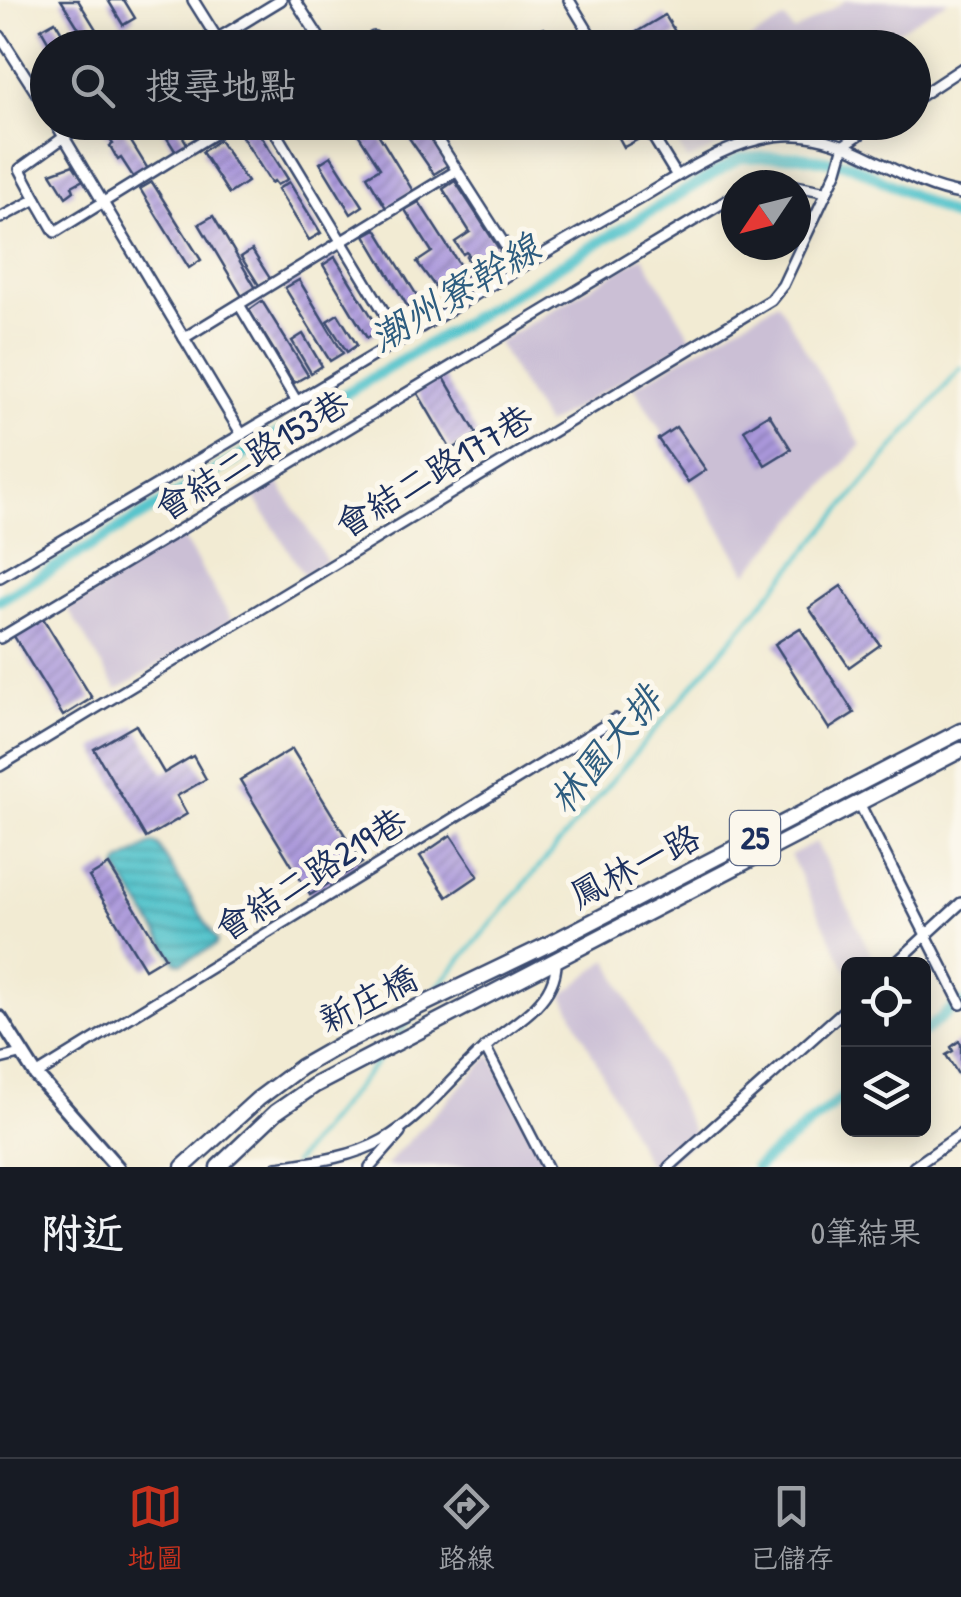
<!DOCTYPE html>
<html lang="zh-TW">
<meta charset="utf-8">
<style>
body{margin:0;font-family:"Patrick Hand","LXGW WenKai TC",sans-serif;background:#242831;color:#f1f3f6}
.controls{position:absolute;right:30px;bottom:30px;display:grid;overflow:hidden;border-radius:15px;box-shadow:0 5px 25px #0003}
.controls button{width:90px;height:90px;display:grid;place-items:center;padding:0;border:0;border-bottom:2px solid #363941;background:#171b24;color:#f1f3f6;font:50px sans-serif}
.compass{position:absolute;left:721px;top:170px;width:90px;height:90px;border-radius:50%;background:#171b24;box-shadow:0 5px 25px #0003;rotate:235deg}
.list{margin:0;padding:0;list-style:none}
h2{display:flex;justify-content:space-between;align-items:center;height:130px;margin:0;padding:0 40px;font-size:42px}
h2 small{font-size:32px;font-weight:400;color:#9ea1a6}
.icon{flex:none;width:55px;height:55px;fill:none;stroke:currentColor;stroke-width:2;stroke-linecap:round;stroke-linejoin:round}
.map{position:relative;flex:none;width:961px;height:1167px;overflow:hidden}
.search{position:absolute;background:#171b24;box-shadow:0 5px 25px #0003;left:30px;right:30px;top:30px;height:110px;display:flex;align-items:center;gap:25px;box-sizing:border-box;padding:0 35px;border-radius:55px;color:#9ea1a6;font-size:38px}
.sheet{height:290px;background:#171b24}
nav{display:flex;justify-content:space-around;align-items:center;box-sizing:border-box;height:140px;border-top:2px solid #363941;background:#171b24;font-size:28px;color:#9ea1a6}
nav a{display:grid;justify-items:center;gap:5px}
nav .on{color:#c8321e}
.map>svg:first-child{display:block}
.industrial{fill:#cbbfd5}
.water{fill:url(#water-rules);stroke:#387a95;stroke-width:2.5}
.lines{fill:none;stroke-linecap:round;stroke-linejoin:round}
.stream{stroke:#56c4cc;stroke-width:4}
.canal{stroke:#56c4cc;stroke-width:11}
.building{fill:url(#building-hatch)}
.street-casing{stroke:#3b4b70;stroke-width:14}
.secondary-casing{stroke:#3b4b70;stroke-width:18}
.primary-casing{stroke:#3b4b70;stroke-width:19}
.street{stroke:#fff;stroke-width:9}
.secondary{stroke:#fff;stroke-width:12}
.primary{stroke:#fff;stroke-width:14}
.labels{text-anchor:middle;stroke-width:10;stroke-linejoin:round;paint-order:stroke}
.shield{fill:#fbf7ec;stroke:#5e6b89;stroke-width:2.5}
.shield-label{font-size:32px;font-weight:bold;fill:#1b2f5e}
.street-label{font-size:35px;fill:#1b2f5e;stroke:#fbf7ec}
.water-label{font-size:38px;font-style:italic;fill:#2d5c7f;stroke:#fbf7ec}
</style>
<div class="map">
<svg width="961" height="1167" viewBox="0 0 961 1167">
<defs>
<pattern id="water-rules" width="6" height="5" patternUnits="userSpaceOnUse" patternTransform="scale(2.5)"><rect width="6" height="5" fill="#56c4cc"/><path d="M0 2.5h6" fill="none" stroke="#46a0a9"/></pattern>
<pattern id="building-hatch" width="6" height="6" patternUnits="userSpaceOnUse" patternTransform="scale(2.5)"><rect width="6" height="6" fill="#aa98db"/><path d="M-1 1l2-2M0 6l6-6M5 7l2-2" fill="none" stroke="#8a7cb5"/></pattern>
</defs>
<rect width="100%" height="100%" fill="#fbf7ec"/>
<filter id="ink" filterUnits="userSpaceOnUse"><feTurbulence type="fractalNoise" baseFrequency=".01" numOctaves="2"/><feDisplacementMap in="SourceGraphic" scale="20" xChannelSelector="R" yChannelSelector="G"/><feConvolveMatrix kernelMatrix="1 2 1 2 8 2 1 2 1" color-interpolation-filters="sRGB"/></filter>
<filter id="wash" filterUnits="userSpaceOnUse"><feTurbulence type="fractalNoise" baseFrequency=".0048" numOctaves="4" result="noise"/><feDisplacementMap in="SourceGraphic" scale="40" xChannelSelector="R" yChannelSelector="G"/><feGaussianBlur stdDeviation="2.25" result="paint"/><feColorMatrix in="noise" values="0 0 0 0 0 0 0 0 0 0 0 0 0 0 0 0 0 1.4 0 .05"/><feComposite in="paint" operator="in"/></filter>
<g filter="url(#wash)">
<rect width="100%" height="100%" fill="#f2ebd3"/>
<g class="industrial">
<polygon points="846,0 949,0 871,47 738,47 785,19 794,32"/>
<polygon points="664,123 792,123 736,138 688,160"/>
<polygon points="643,256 692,339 546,425 497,343"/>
<polygon points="778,302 861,445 747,573 634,387"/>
<polygon points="275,477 327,561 304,575 251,492"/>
<polygon points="180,533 232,620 117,690 68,609 105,587 101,580"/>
<polygon points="816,842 876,964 848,964 848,974 790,855"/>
<polygon points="608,959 697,1139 661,1167 649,1167 563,995"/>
<polygon points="491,1055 548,1167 385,1167 396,1154"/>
</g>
<polygon class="water" points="153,843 158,845 217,941 215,946 182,963 176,962 117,868 119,863"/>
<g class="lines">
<g class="stream">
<polyline points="430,996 961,368"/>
<polyline points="398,1035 414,1015"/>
<polyline points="294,1163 380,1058"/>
</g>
<g class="canal">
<polyline points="0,600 740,158 798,156 852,165 961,220"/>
<polyline points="924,1032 959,1003"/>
<polyline points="756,1167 848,1093"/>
</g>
</g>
<g id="blocks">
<g class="building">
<polygon points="61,0 78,0 102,39 90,46"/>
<polygon points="108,0 124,0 135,18 123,25"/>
<polygon points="665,15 677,35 656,48 637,48 630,36"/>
<polygon points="55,21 71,48 52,48 41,29"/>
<polygon points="544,28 556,48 513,48"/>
<polygon points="97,122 119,122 148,169 134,178 121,158 118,160 110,146 113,144"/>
<polygon points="157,122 174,122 189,147 177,154"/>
<polygon points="244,122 252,122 288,179 277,185 274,181 271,183 236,127"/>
<polygon points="358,122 371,122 413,191 386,208 367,176 380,168 353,126"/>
<polygon points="403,122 421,122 448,165 434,174 407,135 410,133"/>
<polygon points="616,122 627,122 637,140 624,147 612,125"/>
<polygon points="219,140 247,182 229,194 202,152"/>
<polygon points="331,156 363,206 351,214 320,163"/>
<polygon points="73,165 83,180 72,186 74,191 66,197 51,173"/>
<polygon points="455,181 501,252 474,269 466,257 469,255 466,252 463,254 455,242 470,232 443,189"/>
<polygon points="152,182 201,260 189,268 140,189"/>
<polygon points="289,182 321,233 309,240 278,189"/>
<polygon points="419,202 466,275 439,292 417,262 432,252 405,210"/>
<polygon points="213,216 257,290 243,298 199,224"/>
<polygon points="376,229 421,302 409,309 365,235"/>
<polygon points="252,250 271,280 260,287 241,257"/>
<polygon points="335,257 380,330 367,338 323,265"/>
<polygon points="299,280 343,353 330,361 285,288"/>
<polygon points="262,301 308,375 294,383 249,310"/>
<polygon points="338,314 357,345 347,352 327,321"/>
<polygon points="303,334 322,366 311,373 292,341"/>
<polygon points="443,376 477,434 451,450 417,392"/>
<polygon points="769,414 791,449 765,465 744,430"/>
<polygon points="676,427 706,470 688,482 658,439"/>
<polygon points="841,586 880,645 849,667 809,608"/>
<polygon points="41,615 92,698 63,716 12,633"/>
<polygon points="800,628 854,713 829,729 775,644"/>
<polygon points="136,725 164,773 193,756 206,779 177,796 187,814 146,838 94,749"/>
<polygon points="292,749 362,863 310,895 240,780"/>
<polygon points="451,835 478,876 447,897 420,856"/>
<polygon points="109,865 165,957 145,969 89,877"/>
<polygon points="959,1041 961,1044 961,1079 946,1055 953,1051 951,1047"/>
</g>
</g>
</g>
<g filter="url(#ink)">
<use href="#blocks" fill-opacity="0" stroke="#3b4b70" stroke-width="2.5"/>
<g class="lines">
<g class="street-casing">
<g id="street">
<polyline points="193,0 223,48"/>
<polyline points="295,0 326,48"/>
<polyline points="569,0 598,48"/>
<polyline points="0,36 48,111"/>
<polyline points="202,48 281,0"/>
<polyline points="349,48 374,37 380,48"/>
<polyline points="914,100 961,69"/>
<polyline points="55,122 242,435"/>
<polyline points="269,122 401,340"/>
<polyline points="426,122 506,247"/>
<polyline points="644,122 677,176"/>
<polyline points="796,186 827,192"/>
<polyline points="36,199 20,169 85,122"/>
<polyline points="0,218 36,199 55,232 233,122"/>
<polyline points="240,306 297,402"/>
<polyline points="184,338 456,171"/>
<path d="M0,577C170,478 339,376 508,275C552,249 595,224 639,199C683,173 731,139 784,135C849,131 898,184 961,194"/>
<polyline points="0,638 736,195"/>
<polyline points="0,766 771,300 783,285 837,170 844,145 878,122"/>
<polyline points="859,803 961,1004"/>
<polyline points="895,964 961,903"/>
<polyline points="485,1047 547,1167"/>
<polyline points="0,1059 20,1054"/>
<polyline points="36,1075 615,719"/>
<path d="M277,1167C313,1162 351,1158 383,1140C423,1117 452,1077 487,1046C502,1032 521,1021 535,1007C548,994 557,977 556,959"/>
<polyline points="370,1167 400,1133"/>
<polyline points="669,1167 848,1007"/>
<polyline points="914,1167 961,1134"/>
</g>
</g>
<g class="secondary-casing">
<polyline id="secondary" points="0,1018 36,1075 117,1167"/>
</g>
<g class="primary-casing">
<g id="primary">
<polyline points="183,1167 258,1099 301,1067 343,1043 549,944 961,731"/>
<polyline points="218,1167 276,1112 315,1085 961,750"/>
</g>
</g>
<use href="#street" class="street"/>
<use href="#secondary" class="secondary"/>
<use href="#primary" class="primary"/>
</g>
</g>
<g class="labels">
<rect class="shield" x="730" y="811" width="50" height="54" rx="8"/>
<g class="shield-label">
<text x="755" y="849">25</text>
</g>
<g class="street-label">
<text transform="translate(252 455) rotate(-31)" y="12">會結二路153巷</text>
<text transform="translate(434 471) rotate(-31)" y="12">會結二路177巷</text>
<text transform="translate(635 866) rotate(-27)" y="12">鳳林一路</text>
<text transform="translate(311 874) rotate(-32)" y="12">會結二路219巷</text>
<text transform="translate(368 999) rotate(-27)" y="12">新庄橋</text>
</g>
<g class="water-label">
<text transform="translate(455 293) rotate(-31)" y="13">潮州寮幹線</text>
<text transform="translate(605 750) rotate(-50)" y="13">林園大排</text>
</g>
</g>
</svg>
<div class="controls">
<button><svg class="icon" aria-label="locate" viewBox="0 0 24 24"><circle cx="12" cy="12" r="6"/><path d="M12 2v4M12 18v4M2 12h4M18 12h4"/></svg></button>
<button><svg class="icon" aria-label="layers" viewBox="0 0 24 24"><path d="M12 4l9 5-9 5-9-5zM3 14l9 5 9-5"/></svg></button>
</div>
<svg class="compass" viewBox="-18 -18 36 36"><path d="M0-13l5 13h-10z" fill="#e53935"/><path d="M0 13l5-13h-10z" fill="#9ea1a6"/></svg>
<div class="search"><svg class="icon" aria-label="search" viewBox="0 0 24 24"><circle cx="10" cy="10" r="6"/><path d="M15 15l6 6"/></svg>搜尋地點</div>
</div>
<section class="sheet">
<h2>附近<small>0筆結果</small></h2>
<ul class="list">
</ul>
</section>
<nav>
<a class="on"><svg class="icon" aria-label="map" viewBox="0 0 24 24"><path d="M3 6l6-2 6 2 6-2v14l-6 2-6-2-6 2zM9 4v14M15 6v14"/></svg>地圖</a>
<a><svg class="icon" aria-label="directions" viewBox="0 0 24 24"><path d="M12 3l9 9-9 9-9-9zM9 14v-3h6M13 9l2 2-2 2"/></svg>路線</a>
<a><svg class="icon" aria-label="saved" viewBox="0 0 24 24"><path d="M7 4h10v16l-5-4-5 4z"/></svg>已儲存</a>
</nav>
